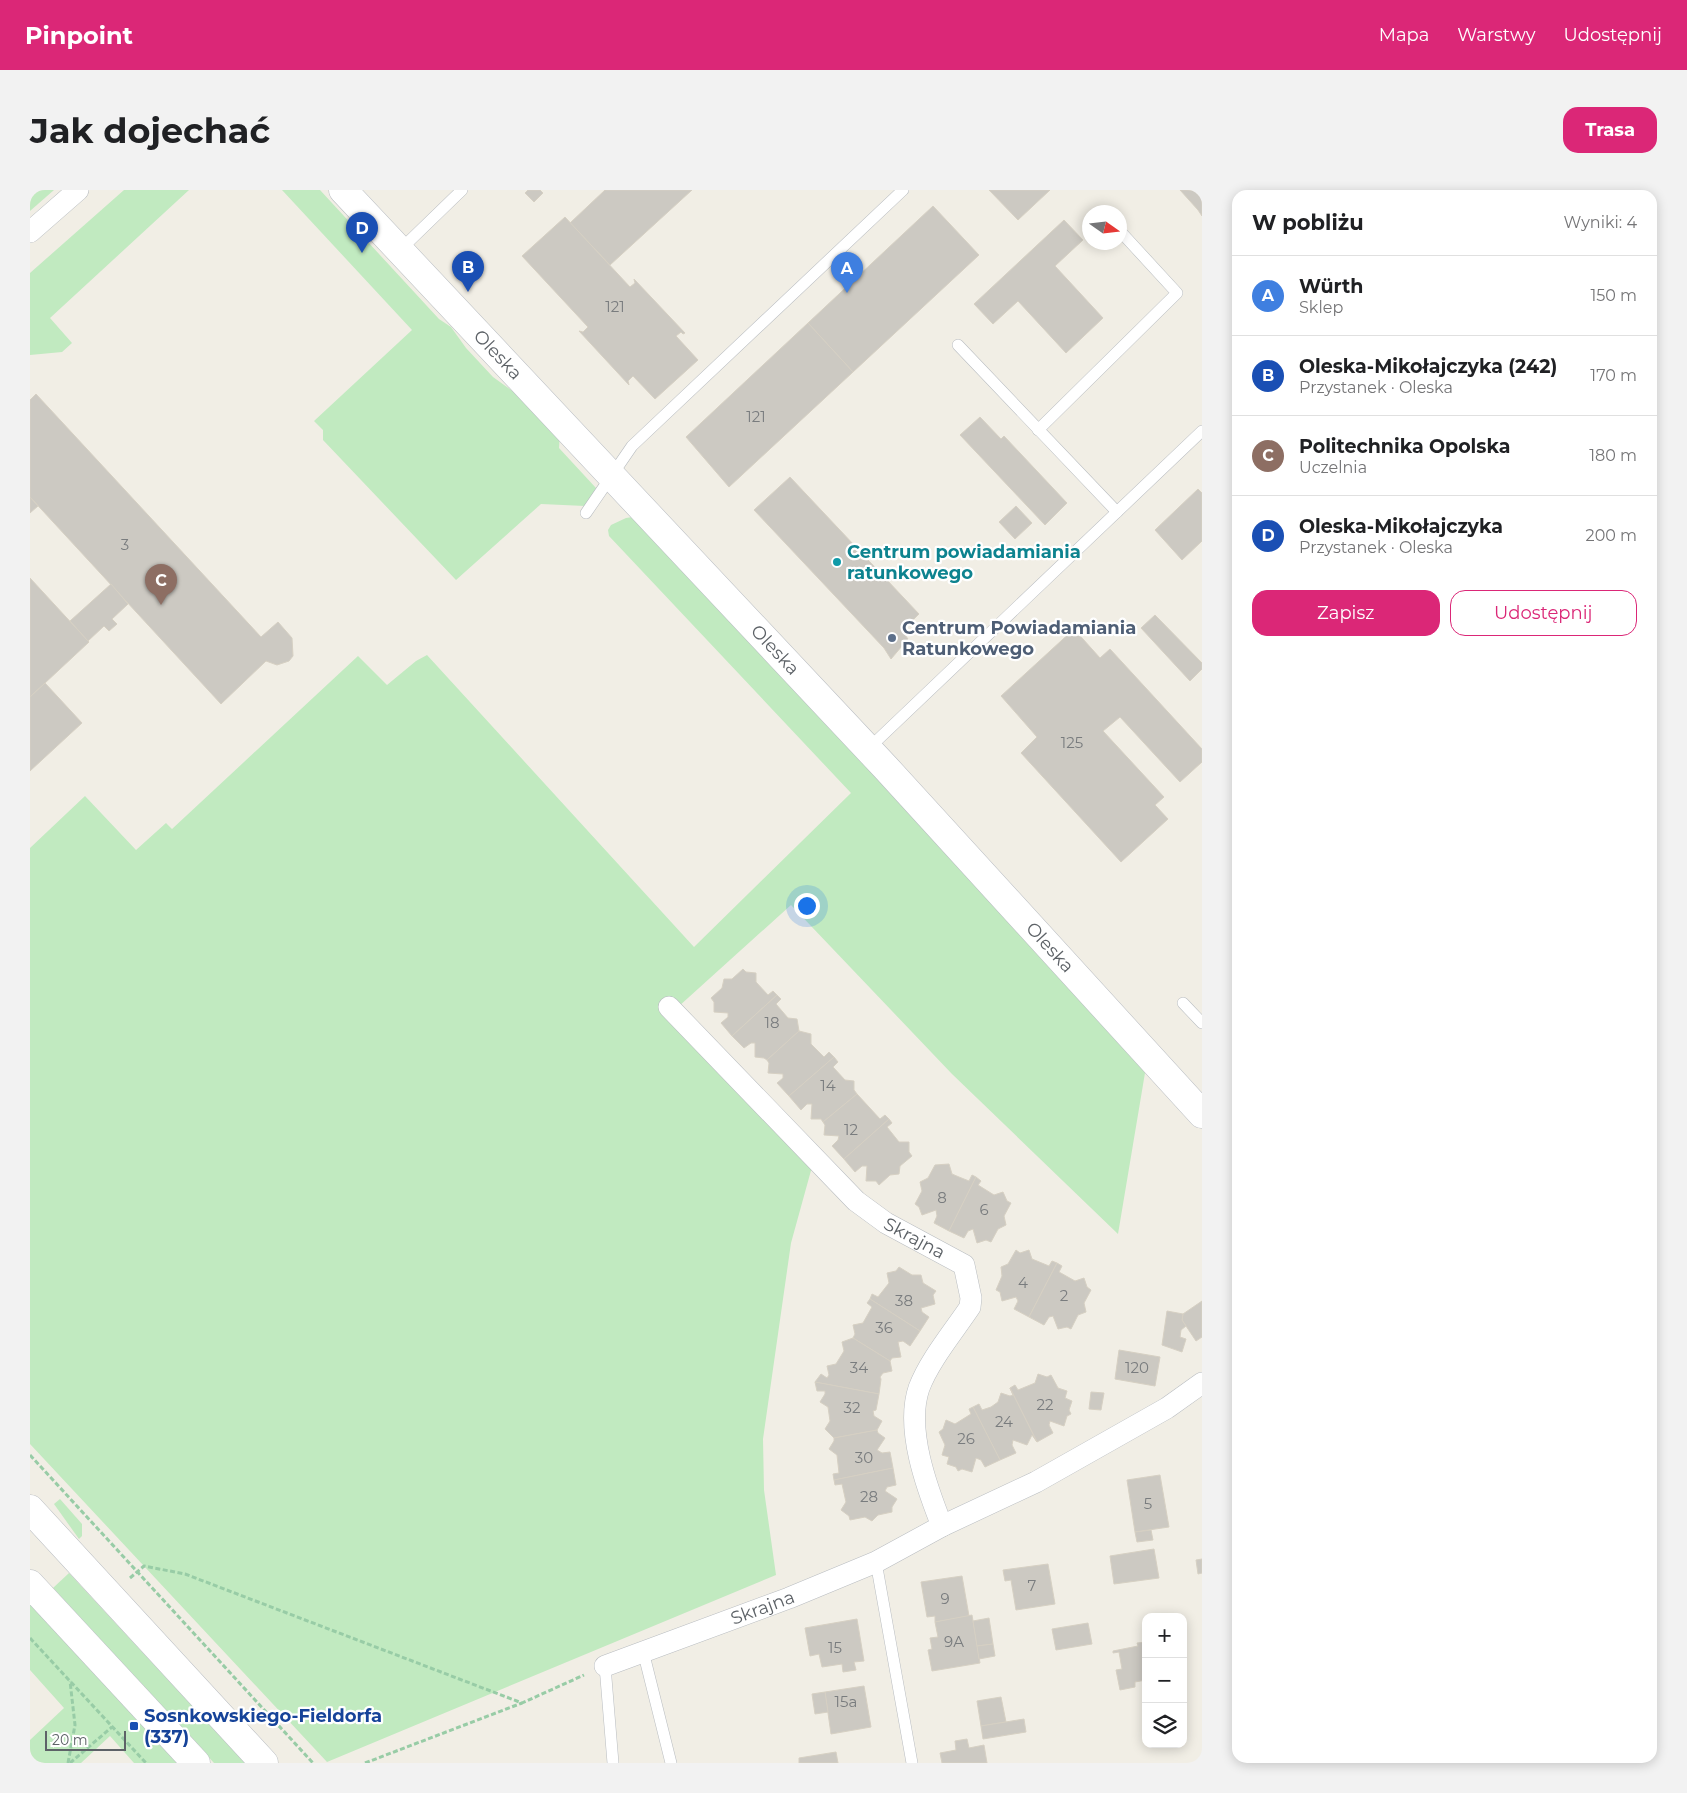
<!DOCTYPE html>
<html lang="pl">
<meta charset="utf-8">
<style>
body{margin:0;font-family:Montserrat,sans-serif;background:#f2f2f2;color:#202124}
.controls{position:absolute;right:15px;bottom:15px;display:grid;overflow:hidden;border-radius:10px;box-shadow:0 2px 12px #0003}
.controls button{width:45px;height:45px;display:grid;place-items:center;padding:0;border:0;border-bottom:1px solid #e0e0e0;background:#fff;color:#202124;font:25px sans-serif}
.compass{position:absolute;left:1052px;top:15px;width:45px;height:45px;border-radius:50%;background:#fff;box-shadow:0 2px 12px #0003;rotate:104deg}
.scale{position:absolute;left:15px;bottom:12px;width:81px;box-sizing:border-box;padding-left:5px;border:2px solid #5d6267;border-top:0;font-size:14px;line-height:18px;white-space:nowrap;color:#5d6267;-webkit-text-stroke:4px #fff;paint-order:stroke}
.you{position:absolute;left:776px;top:715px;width:18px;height:18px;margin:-12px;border:4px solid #fff;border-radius:50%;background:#1a73e8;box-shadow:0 0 0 8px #1a73e833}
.badge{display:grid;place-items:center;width:32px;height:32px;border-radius:50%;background:#db2777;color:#fff;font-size:16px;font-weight:700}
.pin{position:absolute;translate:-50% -41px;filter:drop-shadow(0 1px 2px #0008)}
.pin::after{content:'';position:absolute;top:26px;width:18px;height:15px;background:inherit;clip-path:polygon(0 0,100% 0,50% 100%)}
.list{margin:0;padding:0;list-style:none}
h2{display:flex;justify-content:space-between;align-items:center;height:65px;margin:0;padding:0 20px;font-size:21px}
h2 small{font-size:16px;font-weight:400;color:#757577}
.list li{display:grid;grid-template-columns:32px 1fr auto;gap:15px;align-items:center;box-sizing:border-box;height:80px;padding:0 20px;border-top:1px solid #e0e0e0}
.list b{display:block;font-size:19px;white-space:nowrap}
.list p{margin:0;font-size:16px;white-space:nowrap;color:#757577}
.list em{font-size:16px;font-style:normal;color:#757577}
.actions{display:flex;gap:10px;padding:15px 20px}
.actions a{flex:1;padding:11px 0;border:1px solid #db2777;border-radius:15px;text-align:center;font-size:18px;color:#db2777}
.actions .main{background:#db2777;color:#fff}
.icon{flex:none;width:28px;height:28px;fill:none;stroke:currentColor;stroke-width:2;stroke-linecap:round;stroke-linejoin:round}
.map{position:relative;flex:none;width:1172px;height:1573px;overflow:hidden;border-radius:15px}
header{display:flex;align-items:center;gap:30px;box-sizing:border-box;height:70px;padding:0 25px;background:#db2777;color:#fff}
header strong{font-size:24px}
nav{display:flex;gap:28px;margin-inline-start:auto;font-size:18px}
.intro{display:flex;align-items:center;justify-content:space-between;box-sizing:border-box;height:120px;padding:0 30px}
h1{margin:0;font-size:35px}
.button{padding:12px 22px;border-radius:15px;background:#db2777;color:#fff;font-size:18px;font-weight:700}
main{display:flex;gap:30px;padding:0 30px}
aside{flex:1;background:#fff;border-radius:15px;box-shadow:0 2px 12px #0003}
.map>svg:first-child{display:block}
.green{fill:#c1eac0}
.building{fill:#ccc9c2;stroke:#d6d0c3}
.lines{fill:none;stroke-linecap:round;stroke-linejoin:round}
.lane-casing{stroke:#b8bcc0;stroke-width:12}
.street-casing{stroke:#b8bcc0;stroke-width:22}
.secondary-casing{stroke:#b9bdc2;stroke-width:29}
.path{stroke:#98cca6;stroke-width:3;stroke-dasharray:5 2.5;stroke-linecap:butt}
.lane{stroke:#fff;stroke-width:11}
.street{stroke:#fff;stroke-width:21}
.secondary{stroke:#fff;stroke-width:28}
.culture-dot{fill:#0f9aa8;stroke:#fff;stroke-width:2}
.service-dot{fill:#5c6f8a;stroke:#fff;stroke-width:2}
.transit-dot{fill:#1a4fb4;stroke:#fff;stroke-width:2}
.labels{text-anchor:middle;stroke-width:4.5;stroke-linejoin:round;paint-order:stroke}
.number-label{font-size:15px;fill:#797c7e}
.street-label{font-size:18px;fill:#5d6267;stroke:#fff}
.culture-label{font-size:18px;font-weight:bold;fill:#0d838f;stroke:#fff;text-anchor:start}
.service-label{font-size:18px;font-weight:bold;fill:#4e5e75;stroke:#fff;text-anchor:start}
.transit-label{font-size:18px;font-weight:bold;fill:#164399;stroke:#fff;text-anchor:start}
</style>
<header>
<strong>Pinpoint</strong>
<nav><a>Mapa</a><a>Warstwy</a><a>Udostępnij</a></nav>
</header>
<div class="intro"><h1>Jak dojechać</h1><a class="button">Trasa</a></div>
<main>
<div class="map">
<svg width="1172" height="1573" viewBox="0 0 1172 1573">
<rect width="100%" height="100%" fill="#f1eee5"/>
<g class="green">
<polygon points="0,0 24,0 0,21"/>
<polygon points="94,0 159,0 20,128 42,153 32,162 0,165 0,83"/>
<polygon points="252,0 290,0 409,129 421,137 436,158 463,187 510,221 530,242 529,258 566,298 565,303 555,316 511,314 426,390 293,250 293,240 284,231 382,140"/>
<polygon points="616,325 1118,865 1088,1044 922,884 761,715 648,817 785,966 761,1053 733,1249 734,1300 746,1385 297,1572 0,1254 0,658 55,606 106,660 136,633 142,639 328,466 357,495 386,471 397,465 664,757 821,603 579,346 578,340 581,335 596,328"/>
<polygon points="30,1309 52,1334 52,1346 49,1349 24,1314"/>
<polygon points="39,1383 215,1573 184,1573 23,1398"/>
<polygon points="0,1394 166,1573 104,1573 80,1546 51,1573 0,1573 0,1550 34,1518 0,1480"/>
</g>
<g class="building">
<polygon points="498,0 510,0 513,3 504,12 495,3"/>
<polygon points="575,0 662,0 580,75 540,33"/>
<polygon points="959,0 1020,0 988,30"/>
<polygon points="1150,0 1172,0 1172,26 1168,20"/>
<polygon points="903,16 949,65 823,182 778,133"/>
<polygon points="535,27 600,97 605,93 604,89 655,143 653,144 651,142 646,146 668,170 625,209 603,186 598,191 599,195 549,141 553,142 558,137 492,66"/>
<polygon points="1034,30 1053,50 1025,76 1073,128 1036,163 988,111 963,134 944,114"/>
<polygon points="778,133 823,182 699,297 656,247"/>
<polygon points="6,204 231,447 248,432 262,448 263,466 259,471 247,475 236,471 191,514 0,307 0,210"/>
<polygon points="950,227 971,249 974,246 1037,313 1015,335 930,245"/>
<polygon points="760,287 889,424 872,441 878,449 861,469 854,458 724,320"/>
<polygon points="1168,299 1172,303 1172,351 1152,370 1125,340"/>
<polygon points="0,307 8,316 0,323"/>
<polygon points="986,316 1002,333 985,349 969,332"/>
<polygon points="0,388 59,452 0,507"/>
<polygon points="81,394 98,414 82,429 87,434 79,441 74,436 58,451 40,431"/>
<polygon points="1125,425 1172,473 1172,479 1160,491 1111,438"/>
<polygon points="1044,439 1070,468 1080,459 1172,559 1172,572 1150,592 1090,527 1073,541 1134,607 1125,615 1138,629 1091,672 991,563 1007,547 971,506"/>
<polygon points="15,493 52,533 0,581 0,507"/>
<polygon points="713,779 716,782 726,783 726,792 738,805 743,801 747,805 702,846 691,833 698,827 698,823 684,822 684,812 681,808 692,798 694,789 702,789"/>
<polygon points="747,805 751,809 746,814 758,828 767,829 769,841 737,870 734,868 725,867 725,853 721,853 714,858 702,846"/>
<polygon points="769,841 781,844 781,854 794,867 799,862 804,867 759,906 747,893 753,888 753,884 738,883 739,873 737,870"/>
<polygon points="804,867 808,872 803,877 815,890 824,891 824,900 827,904 793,932 791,929 781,929 782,914 777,914 771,920 759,906"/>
<polygon points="827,904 850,929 855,925 859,929 814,969 802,956 808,950 809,946 794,945 795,935 793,932"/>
<polygon points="859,929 862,933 857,937 869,952 879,952 879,962 882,966 870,976 869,984 860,985 849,995 846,991 836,991 837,976 832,976 825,982 814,969"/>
<polygon points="919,974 922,984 929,987 939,991 942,985 946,987 919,1041 904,1033 907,1026 906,1020 892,1025 889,1017 885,1014 892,1001 890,992 898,988 905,975"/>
<polygon points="946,987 951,991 948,995 964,1005 973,1002 977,1011 981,1013 974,1026 976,1035 968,1039 961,1052 956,1050 947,1053 943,1039 938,1041 934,1048 919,1041"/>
<polygon points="986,1060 990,1063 999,1060 1002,1069 1019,1076 1022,1071 1027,1073 999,1127 984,1119 988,1111 986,1107 972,1111 970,1102 966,1100 972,1086 971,1077 978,1074"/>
<polygon points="1027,1073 1032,1076 1029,1082 1045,1091 1054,1088 1057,1097 1061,1100 1054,1113 1056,1122 1048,1125 1041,1139 1037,1137 1028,1139 1023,1126 1019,1127 1014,1135 999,1127"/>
<polygon points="869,1077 882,1085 891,1085 893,1093 906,1101 903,1105 905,1114 891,1118 892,1122 899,1127 890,1141 840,1109 842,1104 848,1107 859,1093 857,1083 866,1081"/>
<polygon points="840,1109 890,1141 880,1156 873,1151 868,1152 871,1167 862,1168 860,1171 823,1148 825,1144 823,1135 833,1133 842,1117 837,1113"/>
<polygon points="1172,1111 1172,1147 1166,1151 1152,1130 1153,1124"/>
<polygon points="1137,1121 1153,1124 1152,1130 1156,1136 1151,1140 1150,1147 1156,1149 1152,1162 1132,1155"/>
<polygon points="823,1148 860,1171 862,1181 853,1183 850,1187 851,1189 849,1204 785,1192 791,1184 797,1188 799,1185 797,1176 806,1174 814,1161 812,1152"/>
<polygon points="1089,1160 1130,1167 1125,1196 1085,1189"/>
<polygon points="1008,1184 1017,1187 1021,1185 1028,1198 1037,1201 1035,1208 1042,1211 1039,1220 1041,1224 1037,1226 1034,1236 1020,1231 1019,1235 1023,1243 1007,1252 980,1198 985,1195 988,1200 1005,1193"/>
<polygon points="785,1192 849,1204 846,1220 843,1221 844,1226 852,1231 847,1240 804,1248 795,1239 800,1231 798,1217 790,1212 795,1204 795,1201 787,1201"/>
<polygon points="980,1198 1007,1252 1002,1245 997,1255 983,1250 982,1255 986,1263 970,1270 943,1217 949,1214 952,1220 961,1217 968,1212 971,1203 980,1206 983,1205"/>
<polygon points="1061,1202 1074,1203 1071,1220 1059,1219"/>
<polygon points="943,1217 970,1270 955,1277 951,1270 946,1268 942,1282 932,1279 928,1281 926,1277 917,1274 919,1267 912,1265 915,1255 909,1242 913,1239 916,1230 925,1234 941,1224 939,1219"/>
<polygon points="847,1240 848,1243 855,1248 847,1260 852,1263 860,1262 863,1278 804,1290 803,1284 809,1283 807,1265 799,1259 804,1251 804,1248"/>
<polygon points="863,1278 866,1295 857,1297 855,1301 867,1309 862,1317 862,1322 848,1325 842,1331 835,1327 820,1330 819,1326 811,1320 816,1312 812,1294 805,1295 804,1290"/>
<polygon points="1130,1285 1139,1337 1105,1342 1097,1290"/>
<polygon points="1121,1340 1123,1350 1107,1352 1105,1342"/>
<polygon points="1124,1359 1129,1388 1084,1394 1080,1366"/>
<polygon points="1172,1369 1172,1383 1168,1384 1166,1370"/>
<polygon points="1018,1374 1025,1414 986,1420 981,1390 975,1391 973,1380"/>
<polygon points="932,1386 939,1426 905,1432 905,1426 897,1427 891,1392"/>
<polygon points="942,1425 950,1473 902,1481 898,1460 902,1459 900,1448 908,1447 905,1432"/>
<polygon points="959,1428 963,1454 947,1456 943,1431"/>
<polygon points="827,1429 834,1471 824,1472 826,1480 813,1482 812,1474 792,1477 789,1464 780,1466 775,1438"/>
<polygon points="1058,1433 1062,1454 1026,1460 1022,1439"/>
<polygon points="1116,1452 1116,1490 1105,1492 1105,1497 1090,1500 1086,1480 1092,1479 1089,1462 1083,1463 1083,1461 1108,1456 1107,1453"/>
<polygon points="963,1454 965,1466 949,1469 947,1456"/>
<polygon points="834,1496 841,1537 801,1544 795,1502"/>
<polygon points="795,1502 798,1522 785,1524 782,1504"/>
<polygon points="971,1507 976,1532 951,1536 947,1511"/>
<polygon points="994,1529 996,1542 953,1549 951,1536"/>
<polygon points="937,1549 939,1558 954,1555 957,1573 912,1573 910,1563 926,1560 925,1551"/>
<polygon points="806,1562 808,1573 769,1573 769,1568"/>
</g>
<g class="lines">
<g class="lane-casing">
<g id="lane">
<polyline points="369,61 432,0"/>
<polyline points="928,155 1087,322"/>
<polyline points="1008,240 1147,103 1090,41"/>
<polyline points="556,323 602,256 873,0"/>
<polyline points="838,559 1172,241"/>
<polyline points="1153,813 1172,833"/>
<polyline points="846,1372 882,1573"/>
<polyline points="613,1461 641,1573"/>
<polyline points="575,1476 583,1573"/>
</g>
</g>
<g class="street-casing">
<g id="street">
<polyline points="0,42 48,0"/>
<path id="s1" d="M639,817L826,1011L856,1033L934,1075L941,1108L940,1117C924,1141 899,1171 889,1198C875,1239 897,1298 912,1336"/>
<path id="s2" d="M575,1476L759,1408L846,1372L912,1336L1006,1292L1137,1218L1172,1193"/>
</g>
</g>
<g class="secondary-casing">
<g id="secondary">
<path id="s3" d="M313,0L856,578L1172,924"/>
<polyline points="0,1319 234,1573"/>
<polyline points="0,1394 166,1573"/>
</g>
</g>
<g class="path">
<polyline points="0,1265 283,1573"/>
<polyline points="100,1388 114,1376 155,1384 492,1513 554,1485"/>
<polyline points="0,1448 116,1573"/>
<polyline points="38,1573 45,1535 40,1491"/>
<polyline points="40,1573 82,1537"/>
<polyline points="335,1573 492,1513"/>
</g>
<use href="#lane" class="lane"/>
<use href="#street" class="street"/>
<use href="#secondary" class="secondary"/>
</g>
<circle class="culture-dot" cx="807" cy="372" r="5"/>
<circle class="service-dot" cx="862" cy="448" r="5"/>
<rect class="transit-dot" x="99" y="1531" width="10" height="10" rx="2.5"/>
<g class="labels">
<g class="number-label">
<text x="585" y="122">121</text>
<text x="726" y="232">121</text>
<text x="95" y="360">3</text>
<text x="1042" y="558">125</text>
<text x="742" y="838">18</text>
<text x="798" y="901">14</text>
<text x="821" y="945">12</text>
<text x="912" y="1013">8</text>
<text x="954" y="1025">6</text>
<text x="993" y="1098">4</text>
<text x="1034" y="1111">2</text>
<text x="874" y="1116">38</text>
<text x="854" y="1143">36</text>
<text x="829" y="1183">34</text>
<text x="1107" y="1183">120</text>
<text x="1015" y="1220">22</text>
<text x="822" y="1223">32</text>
<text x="974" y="1237">24</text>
<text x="936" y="1254">26</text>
<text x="834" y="1273">30</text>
<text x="839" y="1312">28</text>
<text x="1118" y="1319">5</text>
<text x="1002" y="1401">7</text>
<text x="915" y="1414">9</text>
<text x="924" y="1457">9A</text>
<text x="805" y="1463">15</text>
<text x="816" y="1517">15a</text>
</g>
<g class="street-label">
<text dy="6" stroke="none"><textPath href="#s3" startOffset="226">Oleska</textPath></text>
<text dy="6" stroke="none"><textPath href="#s3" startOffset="631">Oleska</textPath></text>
<text dy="6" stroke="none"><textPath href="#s3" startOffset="1036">Oleska</textPath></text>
<text dy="6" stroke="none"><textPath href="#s1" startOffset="339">Skrajna</textPath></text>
<text dy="6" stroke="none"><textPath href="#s2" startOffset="168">Skrajna</textPath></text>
</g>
<g class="culture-label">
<text x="817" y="368">Centrum powiadamiania<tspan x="817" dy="21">ratunkowego</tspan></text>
</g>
<g class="service-label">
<text x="872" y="444">Centrum Powiadamiania<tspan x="872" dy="21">Ratunkowego</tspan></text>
</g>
<g class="transit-label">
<text x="114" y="1532">Sosnkowskiego-Fieldorfa<tspan x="114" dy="21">(337)</tspan></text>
</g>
</g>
</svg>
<div class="controls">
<button>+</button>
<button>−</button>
<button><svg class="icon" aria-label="layers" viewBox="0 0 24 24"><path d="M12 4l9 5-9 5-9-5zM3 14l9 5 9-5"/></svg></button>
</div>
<svg class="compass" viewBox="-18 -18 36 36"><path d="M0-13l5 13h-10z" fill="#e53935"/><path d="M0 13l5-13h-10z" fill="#757577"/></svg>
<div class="scale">20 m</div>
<div class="you"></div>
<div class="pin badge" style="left:817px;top:103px;background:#3f7fe0">A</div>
<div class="pin badge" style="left:438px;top:102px;background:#1a4fb4">B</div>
<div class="pin badge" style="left:131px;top:415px;background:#8d6e63">C</div>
<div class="pin badge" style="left:332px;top:63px;background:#1a4fb4">D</div>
</div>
<aside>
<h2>W pobliżu<small>Wyniki: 4</small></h2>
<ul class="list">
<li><span class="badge" style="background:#3f7fe0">A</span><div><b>Würth</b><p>Sklep</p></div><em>150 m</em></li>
<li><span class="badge" style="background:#1a4fb4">B</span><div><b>Oleska-Mikołajczyka (242)</b><p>Przystanek · Oleska</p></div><em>170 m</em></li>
<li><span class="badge" style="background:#8d6e63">C</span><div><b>Politechnika Opolska</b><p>Uczelnia</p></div><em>180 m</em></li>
<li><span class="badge" style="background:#1a4fb4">D</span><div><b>Oleska-Mikołajczyka</b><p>Przystanek · Oleska</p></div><em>200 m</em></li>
</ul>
<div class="actions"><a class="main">Zapisz</a><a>Udostępnij</a></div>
</aside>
</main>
